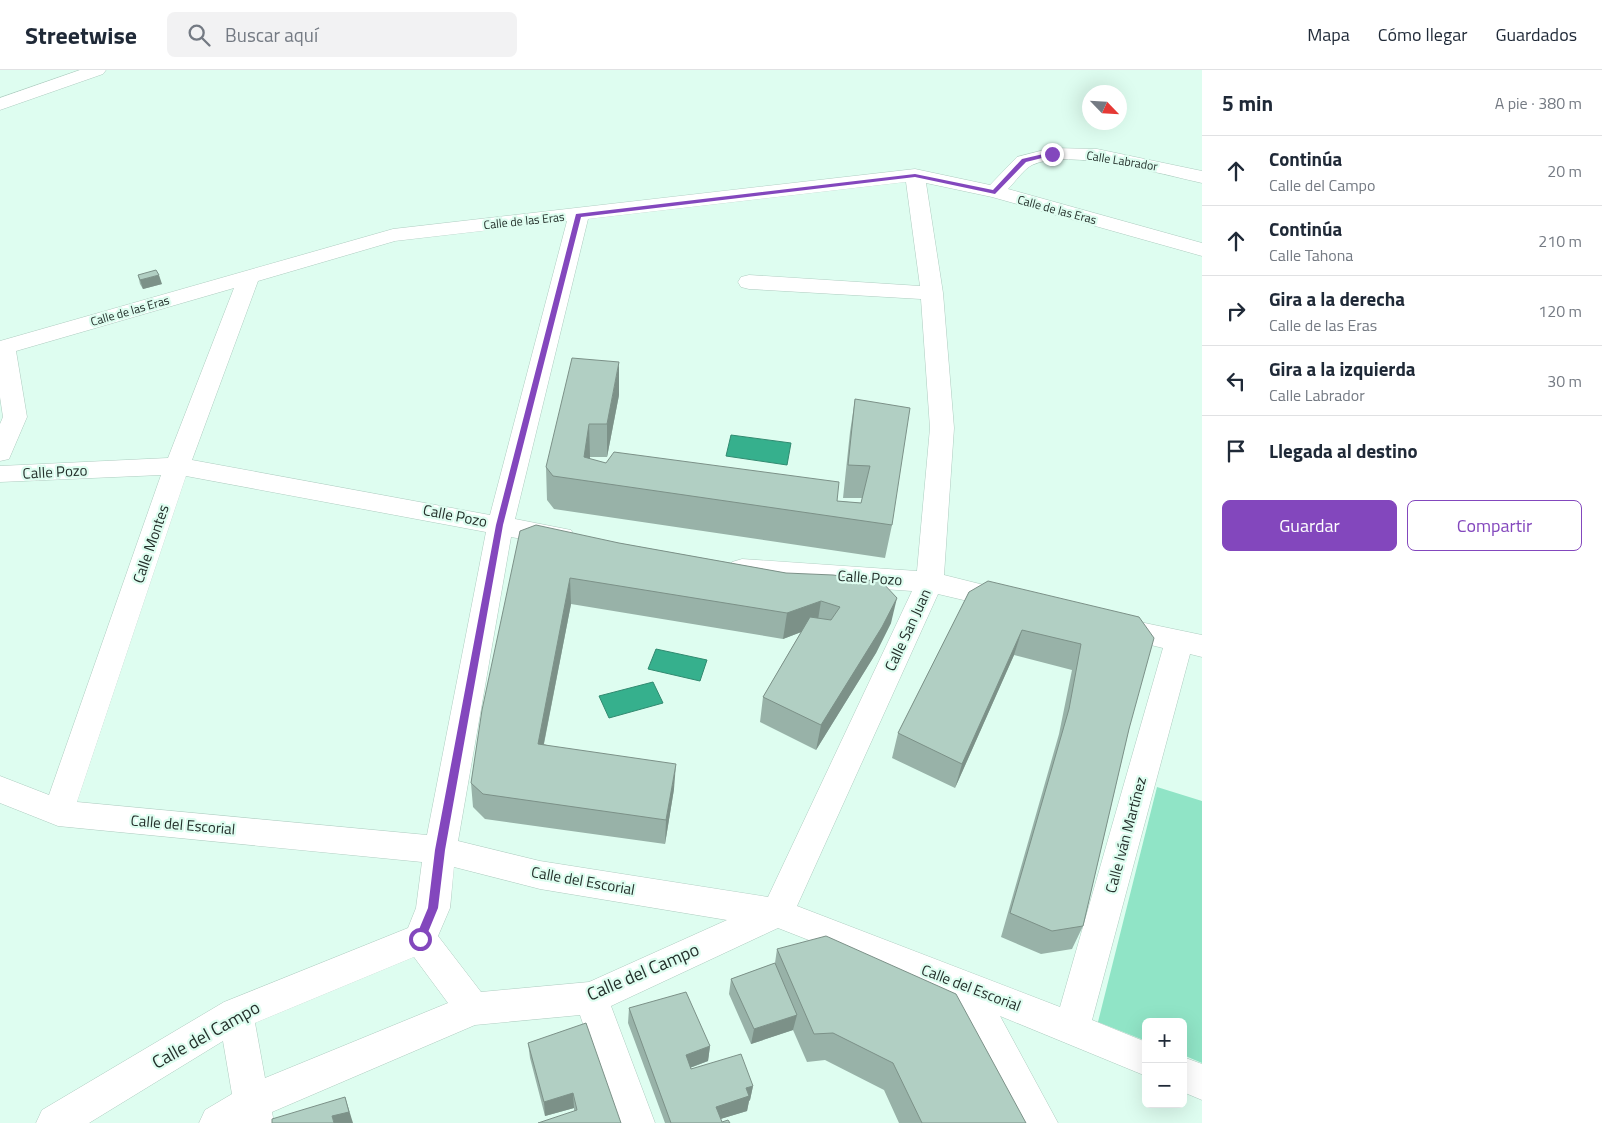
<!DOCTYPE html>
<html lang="es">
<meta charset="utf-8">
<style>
body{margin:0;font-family:"Titillium Web",sans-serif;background:#f2f2f3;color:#1f2937}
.controls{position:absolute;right:15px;bottom:15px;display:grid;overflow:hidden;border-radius:8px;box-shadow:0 5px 20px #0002}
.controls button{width:45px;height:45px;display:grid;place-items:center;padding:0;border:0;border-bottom:1px solid #e0e1e3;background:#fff;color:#1f2937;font:25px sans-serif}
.compass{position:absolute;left:1082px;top:15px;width:45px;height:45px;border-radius:50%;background:#fff;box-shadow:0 5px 20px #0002;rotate:115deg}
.stop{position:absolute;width:15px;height:15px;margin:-11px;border:4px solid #8347bd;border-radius:50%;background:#fff}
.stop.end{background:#8347bd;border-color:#fff;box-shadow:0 1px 5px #0008}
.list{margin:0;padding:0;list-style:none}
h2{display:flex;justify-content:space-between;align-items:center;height:65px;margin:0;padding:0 20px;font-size:21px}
h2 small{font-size:16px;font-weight:400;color:#747a83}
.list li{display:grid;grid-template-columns:32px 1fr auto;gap:15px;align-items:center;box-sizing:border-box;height:70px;padding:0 20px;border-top:1px solid #e0e1e3}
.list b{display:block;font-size:19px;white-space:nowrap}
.list p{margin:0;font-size:16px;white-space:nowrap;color:#747a83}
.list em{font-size:16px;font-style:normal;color:#747a83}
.actions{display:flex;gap:10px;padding:15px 20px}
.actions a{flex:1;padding:11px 0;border:1px solid #8347bd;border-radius:8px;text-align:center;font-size:18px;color:#8347bd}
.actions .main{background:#8347bd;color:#fff}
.icon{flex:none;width:28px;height:28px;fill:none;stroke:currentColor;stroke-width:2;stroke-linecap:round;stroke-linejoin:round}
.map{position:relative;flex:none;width:1202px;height:1053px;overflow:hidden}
header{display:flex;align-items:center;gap:30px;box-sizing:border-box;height:70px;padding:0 25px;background:#fff;border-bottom:1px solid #e0e1e3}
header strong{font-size:24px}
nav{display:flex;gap:28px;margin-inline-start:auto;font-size:18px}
.search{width:350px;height:45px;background:#f2f2f3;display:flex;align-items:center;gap:12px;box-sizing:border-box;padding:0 18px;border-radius:8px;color:#747a83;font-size:19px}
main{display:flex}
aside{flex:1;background:#fff}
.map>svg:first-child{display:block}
.green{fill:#90e4c6}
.water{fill:#36b08d;stroke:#318a70}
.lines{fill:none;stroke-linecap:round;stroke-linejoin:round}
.street-casing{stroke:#aeccc0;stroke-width:1}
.secondary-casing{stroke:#aeccc0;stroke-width:1}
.street{fill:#fff;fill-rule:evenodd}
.secondary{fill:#fff;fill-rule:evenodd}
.wall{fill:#98b2a8}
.shaded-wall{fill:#7c9188}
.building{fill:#b1cfc3;stroke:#7c9188}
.route{fill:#8347bd}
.labels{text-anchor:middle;stroke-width:4.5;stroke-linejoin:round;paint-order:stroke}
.far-street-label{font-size:12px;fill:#24302b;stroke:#defdf0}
.street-label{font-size:15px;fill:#24302b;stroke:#defdf0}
.near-street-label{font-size:18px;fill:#24302b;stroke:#defdf0}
</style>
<header>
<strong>Streetwise</strong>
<div class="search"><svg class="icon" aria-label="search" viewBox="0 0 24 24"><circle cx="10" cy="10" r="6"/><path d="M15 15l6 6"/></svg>Buscar aquí</div>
<nav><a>Mapa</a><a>Cómo llegar</a><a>Guardados</a></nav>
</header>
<main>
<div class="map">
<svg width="1202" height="1053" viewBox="0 0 1202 1053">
<rect width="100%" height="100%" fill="#defdf0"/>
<polygon class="green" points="1157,717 1202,731 1202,993 1183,985 1183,952 1146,952 1146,971 1098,952"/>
<g class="water">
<polygon points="731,365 791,373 787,395 726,386"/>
<polygon points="656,579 707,590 700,611 648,599"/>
<polygon points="653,612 663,633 609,648 599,626"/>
</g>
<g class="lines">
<g class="street-casing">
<g id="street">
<path d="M1052,78L1097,79L1202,101V113C1161,104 1069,78 1032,95C1024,99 1015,112 1008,119L1202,173V186L992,127L926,113L943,223L954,358L944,505L1016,523L1020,530L1016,537L1006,540L938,524L797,836L1060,937L1163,578L1106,564L1102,557L1106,550L1116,547L1202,565V587L1190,584L1092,950L1146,972V1006L1000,946L1058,1053H1019L952,926L778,858L611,936L655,1053H617L580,945L475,955L272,1042L274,1053H199L205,1040L232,1024L223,971L89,1053H36L42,1040L224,932L408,858L416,838L422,792L58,756L0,733V706L49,725L161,405L0,412V396L168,388L234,218L16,281L27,347L9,389L0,391V354L3,347L0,327V271L393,159L915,99L990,115L1017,87ZM906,112L920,216L749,205L741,207L738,212L741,217L749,219L921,229L930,358L917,501L742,489L732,492L729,499L732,506L742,509L912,521L768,827L540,791L458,771L511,467L562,476L571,474L575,467L571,460L515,449L588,149ZM567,151L490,445L192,390L258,211L395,171ZM186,406L486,462L427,765L77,732ZM454,797L540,819L727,850L589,912L481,922L438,866L450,838ZM414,887L448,933L265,1008L255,953Z"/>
<polygon points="1183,987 1202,994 1202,1030 1183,1022"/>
</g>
</g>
<g class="secondary-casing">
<polygon id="secondary" points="80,0 106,0 103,4 0,40 0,28"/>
</g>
<use href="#street" class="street"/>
<use href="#secondary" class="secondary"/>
</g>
<g class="wall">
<polygon points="138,205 162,214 143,219 140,214"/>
<polygon points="619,325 607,387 590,387 589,389 606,393 837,431 861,433 862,428 843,428 850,362 855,329 892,455 885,488 554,439 547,430 546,397"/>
<polygon points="520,461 619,473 786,503 891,553 876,583 816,680 760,652 763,627 801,562 783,569 571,534 544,674 674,719 665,774 485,749 473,737 471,713"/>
<polygon points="969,522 1139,547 1129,659 1083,856 1072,879 1041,884 1001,867 1059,664 1072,600 1014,585 955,718 892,688 898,663"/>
<polygon points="777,879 1026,1053 899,1053 884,1020 825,990 807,992 793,960 751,974 729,924 731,909 775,893"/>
<polygon points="629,938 710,976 708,991 690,998 691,999 753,1016 750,1030 749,1031 747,1041 720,1049 722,1052 730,1053 665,1053 628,953"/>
<polygon points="528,973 621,1053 574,1041 574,1038 545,1046 530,988"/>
</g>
<g class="shaded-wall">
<polygon points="159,205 162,214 143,219 140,210"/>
<polygon points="619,292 619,325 607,387 607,354"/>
<polygon points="589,354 590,387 586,411 584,387"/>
<polygon points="570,508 571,534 539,698 538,674"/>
<polygon points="897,528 891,553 876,583 816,680 821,655"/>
<polygon points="821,531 817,556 783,569 787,543"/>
<polygon points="1022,560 1014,585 955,718 962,694"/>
<polygon points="676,694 674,719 665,774 666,750"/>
<polygon points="797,945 793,960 751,974 754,959"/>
<polygon points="710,976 708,991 684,1000 686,985"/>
<polygon points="753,1016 750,1030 749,1031 747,1041 714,1051 716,1037 746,1018"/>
<polygon points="573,1023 574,1038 545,1046 544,1032"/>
<polygon points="345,1027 353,1053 334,1053 332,1046"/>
</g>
<g class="building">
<polygon points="156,200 159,205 140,210 138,205"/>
<polygon points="572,288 619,292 607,354 589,354 584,387 606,393 614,382 839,412 837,431 861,433 870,396 848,395 855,329 910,338 892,455 553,406 546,397"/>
<polygon points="536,455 619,473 786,503 833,505 882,512 897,528 882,557 821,655 763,627 810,547 831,550 840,537 821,531 787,543 570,508 538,674 676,694 666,750 483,724 471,713 482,640 520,461"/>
<polygon points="988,511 1139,547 1154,568 1129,659 1083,856 1052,861 1010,843 1069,639 1081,574 1022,560 962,694 898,663 969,522"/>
<polygon points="826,866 956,924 1026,1053 922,1053 893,993 833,963 814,964 777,879"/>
<polygon points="775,893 797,945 754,959 731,909"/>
<polygon points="686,922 710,976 686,985 691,999 741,984 753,1016 746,1018 749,1026 716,1037 722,1052 728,1050 730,1053 671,1053 629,938"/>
<polygon points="586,953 621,1053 538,1053 577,1040 573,1023 544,1032 528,973"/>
<polygon points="345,1027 349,1042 332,1046 334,1053 272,1053 272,1049"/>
</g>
<polygon class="route" points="1052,82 1054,85 1026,92 995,124 915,107 581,147 503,455 445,780 438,838 424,872 416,872 415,869 428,838 435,780 496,455 576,144 915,104 993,120 1022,89"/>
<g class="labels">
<g class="far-street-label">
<text transform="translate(1122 91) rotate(9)" y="4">Calle Labrador</text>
<text transform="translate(1057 140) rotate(15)" y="4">Calle de las Eras</text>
<text transform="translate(524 151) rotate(-6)" y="4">Calle de las Eras</text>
<text transform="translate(130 241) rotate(-16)" y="4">Calle de las Eras</text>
</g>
<g class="street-label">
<text transform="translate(55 402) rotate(-3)" y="5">Calle Pozo</text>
<text transform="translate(455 446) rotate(11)" y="5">Calle Pozo</text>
<text transform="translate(151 474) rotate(-71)" y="5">Calle Montes</text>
<text transform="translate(870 508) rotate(4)" y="5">Calle Pozo</text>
<text transform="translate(908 560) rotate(-65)" y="5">Calle San Juan</text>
<text transform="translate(183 755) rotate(5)" y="5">Calle del Escorial</text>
<text transform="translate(1126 765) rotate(-75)" y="5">Calle Iván Martínez</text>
<text transform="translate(583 811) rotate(10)" y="5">Calle del Escorial</text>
<text transform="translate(971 918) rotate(21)" y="5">Calle del Escorial</text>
</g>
<g class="near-street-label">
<text transform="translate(643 902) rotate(-23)" y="6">Calle del Campo</text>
<text transform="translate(206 965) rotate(-29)" y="6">Calle del Campo</text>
</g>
</g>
</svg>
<div class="controls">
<button>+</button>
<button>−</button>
</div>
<svg class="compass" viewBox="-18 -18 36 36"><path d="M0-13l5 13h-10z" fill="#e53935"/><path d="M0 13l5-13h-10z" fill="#747a83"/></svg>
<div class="stop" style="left:420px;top:869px"></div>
<div class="stop end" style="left:1052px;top:84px"></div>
</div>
<aside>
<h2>5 min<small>A pie · 380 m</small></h2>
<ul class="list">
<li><svg class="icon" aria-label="ahead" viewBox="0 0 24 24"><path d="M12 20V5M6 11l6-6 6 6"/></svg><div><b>Continúa</b><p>Calle del Campo</p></div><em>20 m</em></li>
<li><svg class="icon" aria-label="ahead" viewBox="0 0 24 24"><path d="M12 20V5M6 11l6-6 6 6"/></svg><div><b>Continúa</b><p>Calle Tahona</p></div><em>210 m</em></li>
<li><svg class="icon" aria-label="right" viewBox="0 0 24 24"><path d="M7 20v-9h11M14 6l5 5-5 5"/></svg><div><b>Gira a la derecha</b><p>Calle de las Eras</p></div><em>120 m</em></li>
<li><svg class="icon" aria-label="left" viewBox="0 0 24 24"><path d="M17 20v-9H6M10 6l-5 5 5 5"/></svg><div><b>Gira a la izquierda</b><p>Calle Labrador</p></div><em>30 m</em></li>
<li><svg class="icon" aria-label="arrive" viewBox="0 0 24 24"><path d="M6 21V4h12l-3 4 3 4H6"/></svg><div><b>Llegada al destino</b></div></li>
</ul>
<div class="actions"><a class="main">Guardar</a><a>Compartir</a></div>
</aside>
</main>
